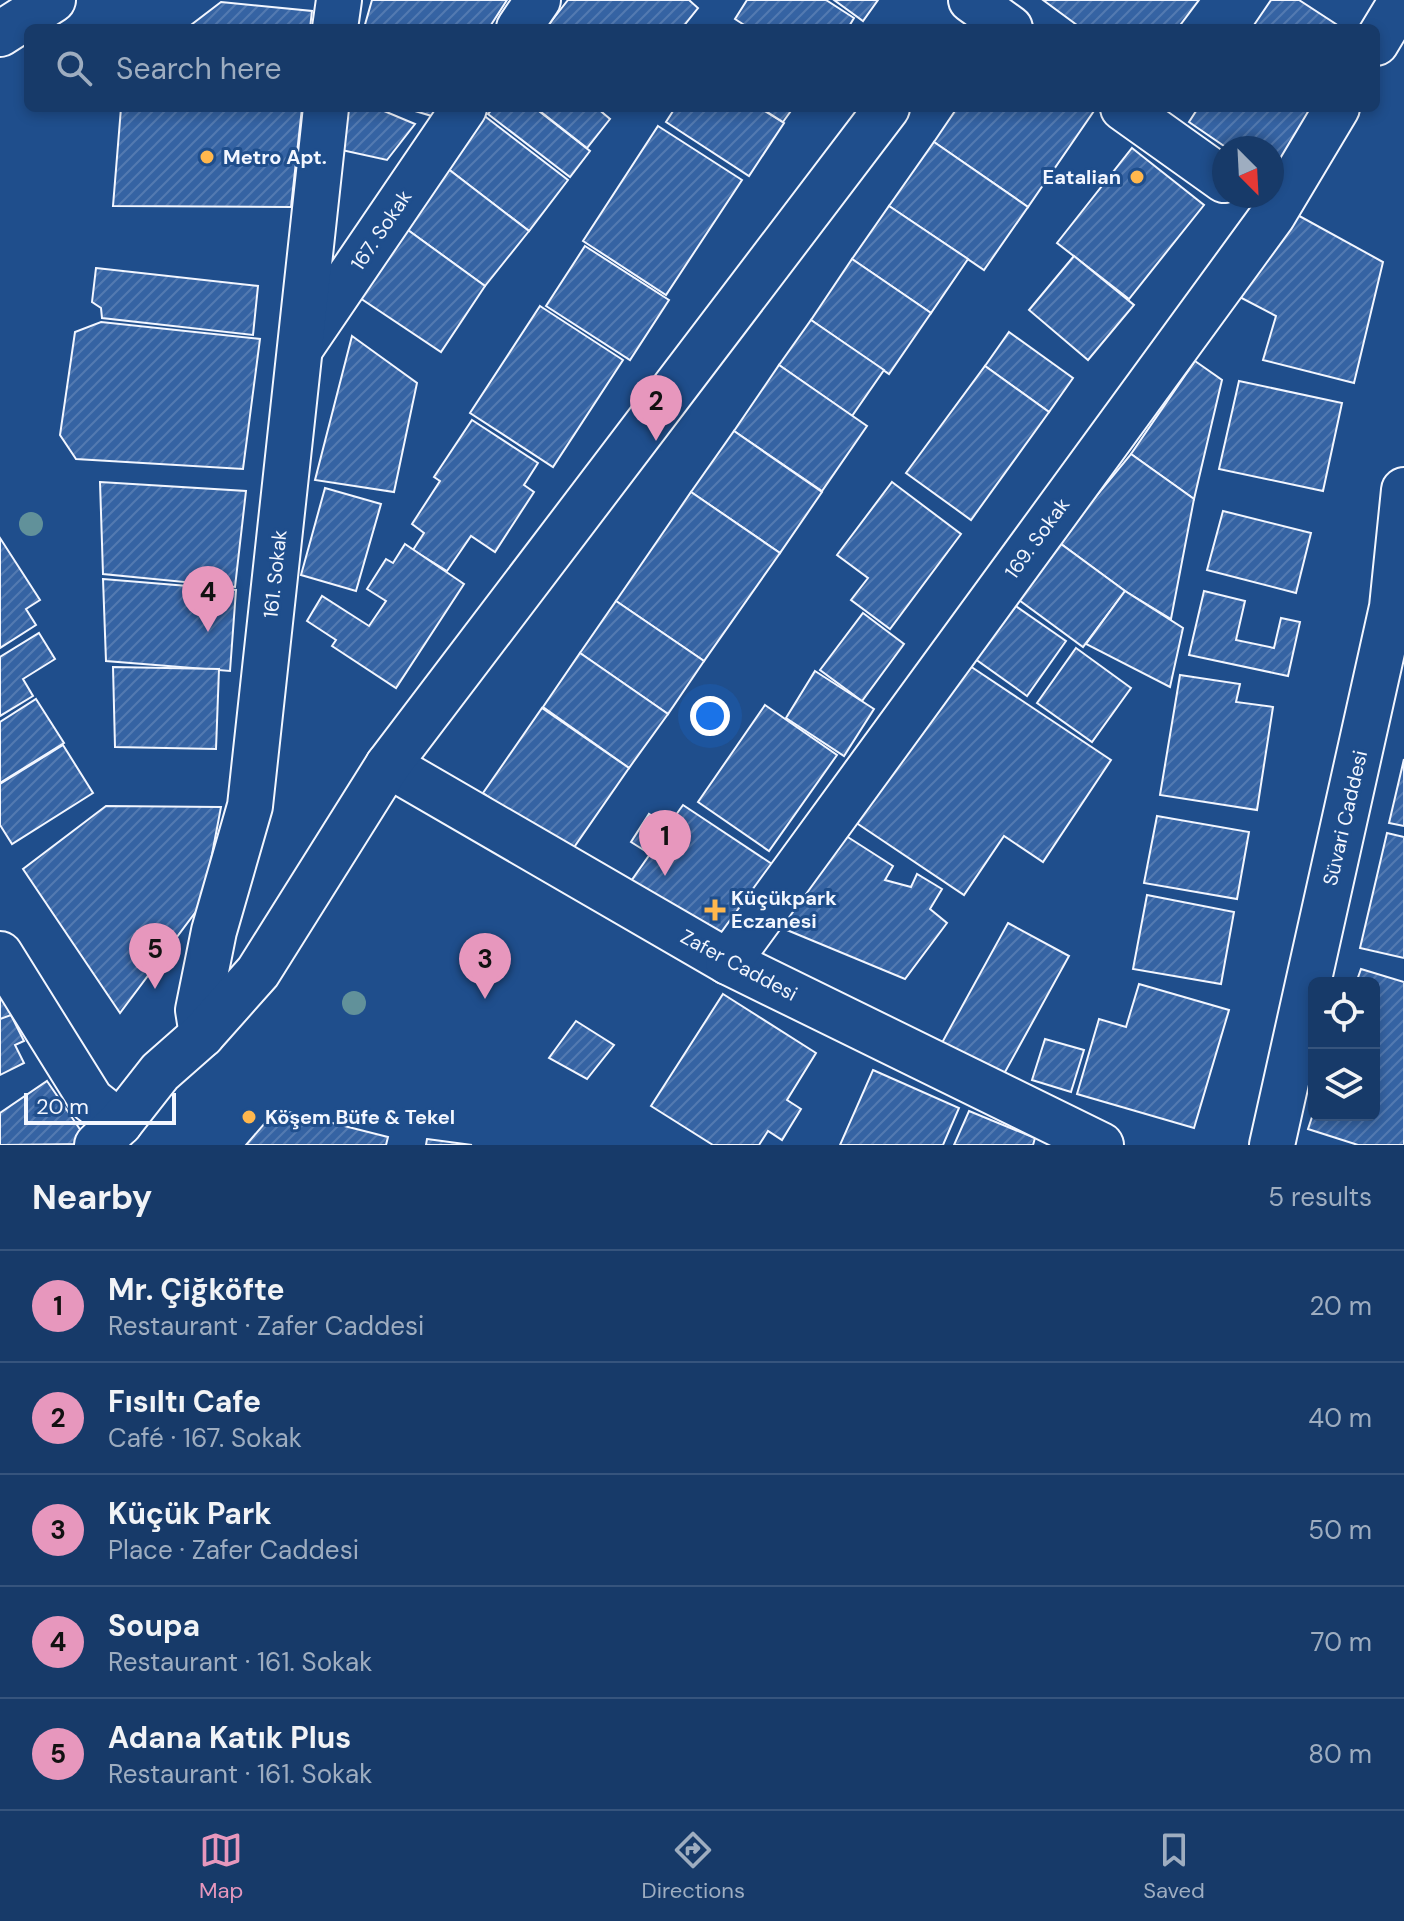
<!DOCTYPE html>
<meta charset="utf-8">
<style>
body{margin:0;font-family:"DM Sans",sans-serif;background:#244571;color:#f1f3f6}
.controls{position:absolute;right:24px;bottom:24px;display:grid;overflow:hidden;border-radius:12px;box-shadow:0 4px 12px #0003}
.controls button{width:72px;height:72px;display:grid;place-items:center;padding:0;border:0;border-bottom:2px solid #36547d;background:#173a69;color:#f1f3f6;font:40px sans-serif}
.compass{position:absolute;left:1212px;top:136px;width:72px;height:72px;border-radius:50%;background:#173a69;box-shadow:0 4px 12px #0003;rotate:156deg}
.scale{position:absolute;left:24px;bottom:20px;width:152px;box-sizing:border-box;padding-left:8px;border:4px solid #f2f6ff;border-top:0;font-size:22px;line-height:28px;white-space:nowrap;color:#f2f6ff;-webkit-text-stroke:6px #1f4e8c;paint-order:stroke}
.you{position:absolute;left:710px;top:716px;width:28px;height:28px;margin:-20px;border:6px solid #fff;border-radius:50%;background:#1a73e8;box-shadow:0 0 0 12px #1a73e833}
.badge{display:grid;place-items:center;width:52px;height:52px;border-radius:50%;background:#e797bd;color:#111;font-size:26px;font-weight:700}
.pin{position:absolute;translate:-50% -66px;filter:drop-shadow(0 2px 4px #0008)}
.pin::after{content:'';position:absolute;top:42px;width:28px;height:24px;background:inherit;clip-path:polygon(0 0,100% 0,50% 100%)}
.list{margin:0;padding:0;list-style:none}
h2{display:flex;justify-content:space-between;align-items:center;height:104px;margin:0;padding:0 32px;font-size:34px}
h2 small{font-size:26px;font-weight:400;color:#9eadc0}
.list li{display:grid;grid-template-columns:52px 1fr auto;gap:24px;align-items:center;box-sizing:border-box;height:112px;padding:0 32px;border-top:2px solid #36547d}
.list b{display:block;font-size:30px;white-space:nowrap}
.list p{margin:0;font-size:26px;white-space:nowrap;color:#9eadc0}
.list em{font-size:26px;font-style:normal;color:#9eadc0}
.icon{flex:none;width:44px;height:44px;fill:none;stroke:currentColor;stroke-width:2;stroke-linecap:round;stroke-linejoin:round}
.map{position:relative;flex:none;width:1404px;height:1145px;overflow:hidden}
.search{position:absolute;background:#173a69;box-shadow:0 4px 12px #0003;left:24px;right:24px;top:24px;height:88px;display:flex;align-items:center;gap:20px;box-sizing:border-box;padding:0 28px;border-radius:12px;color:#9eadc0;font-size:30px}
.sheet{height:664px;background:#173a69}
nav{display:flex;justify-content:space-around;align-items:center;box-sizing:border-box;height:112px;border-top:2px solid #36547d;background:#173a69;font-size:22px;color:#9eadc0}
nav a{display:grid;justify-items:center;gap:4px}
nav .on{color:#e797bd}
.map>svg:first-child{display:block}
.building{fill:url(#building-hatch);stroke:#f2f6ff;stroke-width:2}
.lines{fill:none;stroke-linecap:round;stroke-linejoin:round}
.minor-casing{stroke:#f2f6ff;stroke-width:48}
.major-casing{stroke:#f2f6ff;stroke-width:48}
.minor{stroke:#1f4e8c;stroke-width:44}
.major{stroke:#1f4e8c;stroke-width:44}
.tree{fill:#61919a}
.poi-dot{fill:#ffb74d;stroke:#1f4e8c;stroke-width:3}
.labels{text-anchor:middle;stroke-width:6;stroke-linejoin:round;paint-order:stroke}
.poi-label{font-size:20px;font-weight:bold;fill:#f2f6ff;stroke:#1f4e8c;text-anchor:start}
.street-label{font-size:20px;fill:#f2f6ff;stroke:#1f4e8c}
</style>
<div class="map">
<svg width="1404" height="1145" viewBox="0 0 1404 1145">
<defs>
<pattern id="building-hatch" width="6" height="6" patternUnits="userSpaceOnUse" patternTransform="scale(2)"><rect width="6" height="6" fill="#3563a3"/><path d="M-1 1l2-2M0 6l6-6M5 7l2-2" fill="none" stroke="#537ab1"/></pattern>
</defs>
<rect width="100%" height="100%" fill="#1f4e8c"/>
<g class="building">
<polygon points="372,0 507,0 489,28 364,28"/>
<polygon points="568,0 689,0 698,8 682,28 546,28"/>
<polygon points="747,0 826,0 854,18 848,28 749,28 735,19"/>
<polygon points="834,0 878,0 863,21"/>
<polygon points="1043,0 1199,0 1178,28 1081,28"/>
<polygon points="1271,0 1299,0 1342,28 1252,28"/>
<polygon points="221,2 312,11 310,28 187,28"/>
<polygon points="121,108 302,108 291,207 113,206"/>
<polygon points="347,108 377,108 415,124 387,160 337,149"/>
<polygon points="405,108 440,108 435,117"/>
<polygon points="493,108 535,108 590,151 570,177 488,114"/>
<polygon points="536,108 597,108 610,119 587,148"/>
<polygon points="675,108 760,108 784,123 749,176 666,122"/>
<polygon points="761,108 793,108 783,122"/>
<polygon points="957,108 1096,108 1028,207 934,142"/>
<polygon points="1198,108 1321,108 1272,179 1272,148 1227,148 1189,122"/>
<polygon points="482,114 568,180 529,231 443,165"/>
<polygon points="658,126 742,180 666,295 583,241"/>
<polygon points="934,142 1028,207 984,270 889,206"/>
<polygon points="1132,148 1204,205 1129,299 1057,243"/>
<polygon points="443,165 529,231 485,286 401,225"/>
<polygon points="889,206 968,259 931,313 852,259"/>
<polygon points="1283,207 1383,262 1354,383 1263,360 1276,316 1234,294"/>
<polygon points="401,225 485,286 441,352 351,292"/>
<polygon points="585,246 669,300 630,360 546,306"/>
<polygon points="1074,256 1134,305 1088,360 1029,310"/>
<polygon points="852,259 931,313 889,374 811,320"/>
<polygon points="96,268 258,286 253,335 102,318 101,308 92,302"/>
<polygon points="540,306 623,360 553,467 470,413"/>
<polygon points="811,320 884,370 852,416 779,365"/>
<polygon points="101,322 260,339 243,469 76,459 60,435 75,332"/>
<polygon points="1009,332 1073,378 1049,412 985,366"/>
<polygon points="352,336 417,383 394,492 315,480"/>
<polygon points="1195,361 1222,380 1194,499 1131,454"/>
<polygon points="779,365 867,426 822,491 734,431"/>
<polygon points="985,366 1049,412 971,520 906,473"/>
<polygon points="1239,381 1342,403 1323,491 1219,469"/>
<polygon points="472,420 538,463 524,485 534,492 495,552 471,536 447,571 413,550 424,533 412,524 440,481 434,477"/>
<polygon points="734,431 822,492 780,553 691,492"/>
<polygon points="1131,454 1194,499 1171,619 1125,591 1061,544 1054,547"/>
<polygon points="100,482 246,491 235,587 103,574"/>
<polygon points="892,482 961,534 890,629 851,600 868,578 837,555"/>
<polygon points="325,488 381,504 356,591 301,575"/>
<polygon points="691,492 780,553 704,661 616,601"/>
<polygon points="1223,511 1311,533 1296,593 1207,570"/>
<polygon points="0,538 40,600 26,609 36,625 0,648"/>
<polygon points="405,544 464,584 396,688 332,646 336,640 307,621 322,596 369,626 386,601 367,589 386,559 393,563"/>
<polygon points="1061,544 1125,591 1083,647 1019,600"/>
<polygon points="103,579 236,590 230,671 106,661"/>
<polygon points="1125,591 1183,628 1170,687 1086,644"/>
<polygon points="1204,591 1245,601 1236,640 1274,648 1281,618 1300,622 1288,676 1189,655"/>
<polygon points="616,601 704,661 668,714 580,653"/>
<polygon points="1010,602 1066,641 1027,696 971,656"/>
<polygon points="863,613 904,644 862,701 820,670"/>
<polygon points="39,633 55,659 23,679 33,696 0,716 0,657"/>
<polygon points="1076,648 1131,688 1092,742 1037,703"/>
<polygon points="580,653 668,714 629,768 543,707"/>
<polygon points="964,662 1111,760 1043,862 1004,836 964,895 855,822"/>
<polygon points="113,667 219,669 216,749 115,747"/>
<polygon points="815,671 874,709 844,756 786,718"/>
<polygon points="1180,675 1240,684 1236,702 1273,707 1257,810 1160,795"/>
<polygon points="36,699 64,743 0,783 0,722"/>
<polygon points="765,705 837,755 769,851 698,802"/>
<polygon points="542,708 629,768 570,853 483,793"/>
<polygon points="63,745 93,793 12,844 0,825 0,784"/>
<polygon points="1404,759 1404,826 1389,823"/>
<polygon points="683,805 775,866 722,945 629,884 650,854 631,842 649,814 668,826"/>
<polygon points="106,806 221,807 203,902 120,1013 23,869"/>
<polygon points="1157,816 1249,832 1237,899 1144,883"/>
<polygon points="1387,833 1404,837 1404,958 1360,948"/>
<polygon points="843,834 893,866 885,880 911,887 917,874 942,889 930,909 947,923 905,979 770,923"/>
<polygon points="1147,895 1234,912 1221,984 1133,969"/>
<polygon points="1008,923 1069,956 999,1083 938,1050"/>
<polygon points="1361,969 1404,982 1404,1145 1358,1145 1308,1129 1314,1111 1314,1115 1374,1115 1374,983 1356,983"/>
<polygon points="1139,984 1229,1010 1194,1128 1077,1094 1099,1019 1126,1027"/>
<polygon points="0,992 20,1027 0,1037"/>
<polygon points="723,994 816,1053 787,1100 801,1109 782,1140 768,1131 759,1145 713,1145 651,1106"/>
<polygon points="11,1015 24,1041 15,1045 24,1063 0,1075 0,1019"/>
<polygon points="576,1021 614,1045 587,1079 549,1058"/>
<polygon points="1045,1039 1084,1050 1071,1092 1032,1080"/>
<polygon points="873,1070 959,1108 943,1145 840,1145"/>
<polygon points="47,1081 90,1144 0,1145 0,1113"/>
<polygon points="277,1109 388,1137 386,1145 246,1145"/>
<polygon points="969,1111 1035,1138 1033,1145 954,1145"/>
<polygon points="427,1139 472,1145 426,1145"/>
</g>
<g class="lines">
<g class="minor-casing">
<g id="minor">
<polyline points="971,0 1010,28"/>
<polyline points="335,28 339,0"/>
<polyline points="519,28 538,0"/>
<polyline points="1376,43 1402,0"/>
<polyline points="1123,108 1224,180"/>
<polyline points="302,346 464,108"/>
<polyline points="388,765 728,962 1101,1145"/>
<polyline points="0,954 91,1100 120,1123"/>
<polyline points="728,962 1273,215 1337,108"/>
<polyline points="202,1035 198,1010 214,931 250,806 326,108"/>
<polyline points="97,1145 120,1123 160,1072 202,1035 258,972 388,765 887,108"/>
<polyline points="1272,1145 1392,607 1404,490"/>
</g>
</g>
<g class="major-casing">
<polyline id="major" points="0,34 53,0"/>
</g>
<use href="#minor" class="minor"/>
<use href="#major" class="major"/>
</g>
<g class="tree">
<circle cx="31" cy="524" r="12"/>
<circle cx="354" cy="1003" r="12"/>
</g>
<g class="poi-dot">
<circle cx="207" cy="157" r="8"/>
<circle cx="1137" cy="177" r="8"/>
<path d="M711 898h8v8h8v8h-8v8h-8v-8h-8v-8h8z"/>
<circle cx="249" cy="1117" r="8"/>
</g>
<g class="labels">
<g class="poi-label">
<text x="223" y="164">Metro Apt.</text>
<text x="1121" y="184" text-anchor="end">Eatalian</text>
<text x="731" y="905">Küçükpark<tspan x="731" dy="23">Eczanesi</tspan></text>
<text x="265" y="1124">Köşem Büfe &amp; Tekel</text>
</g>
<g class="street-label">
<text transform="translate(381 230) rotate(-56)" y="7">167. Sokak</text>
<text transform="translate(1037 538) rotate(-54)" y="7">169. Sokak</text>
<text transform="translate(275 574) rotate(-84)" y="7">161. Sokak</text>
<text transform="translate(1345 818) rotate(-77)" y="7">Süvari Caddesi</text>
<text transform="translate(739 965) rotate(28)" y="7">Zafer Caddesi</text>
</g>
</g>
</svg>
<div class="controls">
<button><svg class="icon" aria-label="locate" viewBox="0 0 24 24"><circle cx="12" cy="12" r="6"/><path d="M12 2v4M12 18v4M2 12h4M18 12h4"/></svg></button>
<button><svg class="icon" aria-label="layers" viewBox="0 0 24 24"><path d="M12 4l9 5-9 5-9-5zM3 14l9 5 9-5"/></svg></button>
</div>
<svg class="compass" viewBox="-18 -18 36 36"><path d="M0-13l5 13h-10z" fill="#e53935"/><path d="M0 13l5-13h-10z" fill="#9eadc0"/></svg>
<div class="scale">20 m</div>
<div class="you"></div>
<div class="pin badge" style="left:665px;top:876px">1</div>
<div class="pin badge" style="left:656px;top:441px">2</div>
<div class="pin badge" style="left:485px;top:999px">3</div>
<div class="pin badge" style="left:208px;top:632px">4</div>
<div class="pin badge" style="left:155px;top:989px">5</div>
<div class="search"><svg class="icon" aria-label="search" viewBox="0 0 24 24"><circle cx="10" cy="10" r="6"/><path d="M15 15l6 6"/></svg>Search here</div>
</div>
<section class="sheet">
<h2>Nearby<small>5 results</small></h2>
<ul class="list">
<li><span class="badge">1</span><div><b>Mr. Çiğköfte</b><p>Restaurant · Zafer Caddesi</p></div><em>20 m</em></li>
<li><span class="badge">2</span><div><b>Fısıltı Cafe</b><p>Café · 167. Sokak</p></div><em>40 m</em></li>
<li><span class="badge">3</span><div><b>Küçük Park</b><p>Place · Zafer Caddesi</p></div><em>50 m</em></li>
<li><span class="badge">4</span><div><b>Soupa</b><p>Restaurant · 161. Sokak</p></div><em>70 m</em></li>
<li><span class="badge">5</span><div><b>Adana Katık Plus</b><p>Restaurant · 161. Sokak</p></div><em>80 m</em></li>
</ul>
</section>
<nav>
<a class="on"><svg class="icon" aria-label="map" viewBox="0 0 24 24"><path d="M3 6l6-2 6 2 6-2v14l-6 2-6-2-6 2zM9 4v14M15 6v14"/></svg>Map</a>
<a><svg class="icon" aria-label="directions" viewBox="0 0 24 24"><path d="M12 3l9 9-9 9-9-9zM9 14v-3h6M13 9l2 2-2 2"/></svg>Directions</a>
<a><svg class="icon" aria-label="saved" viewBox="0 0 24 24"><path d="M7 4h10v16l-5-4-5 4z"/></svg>Saved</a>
</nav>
